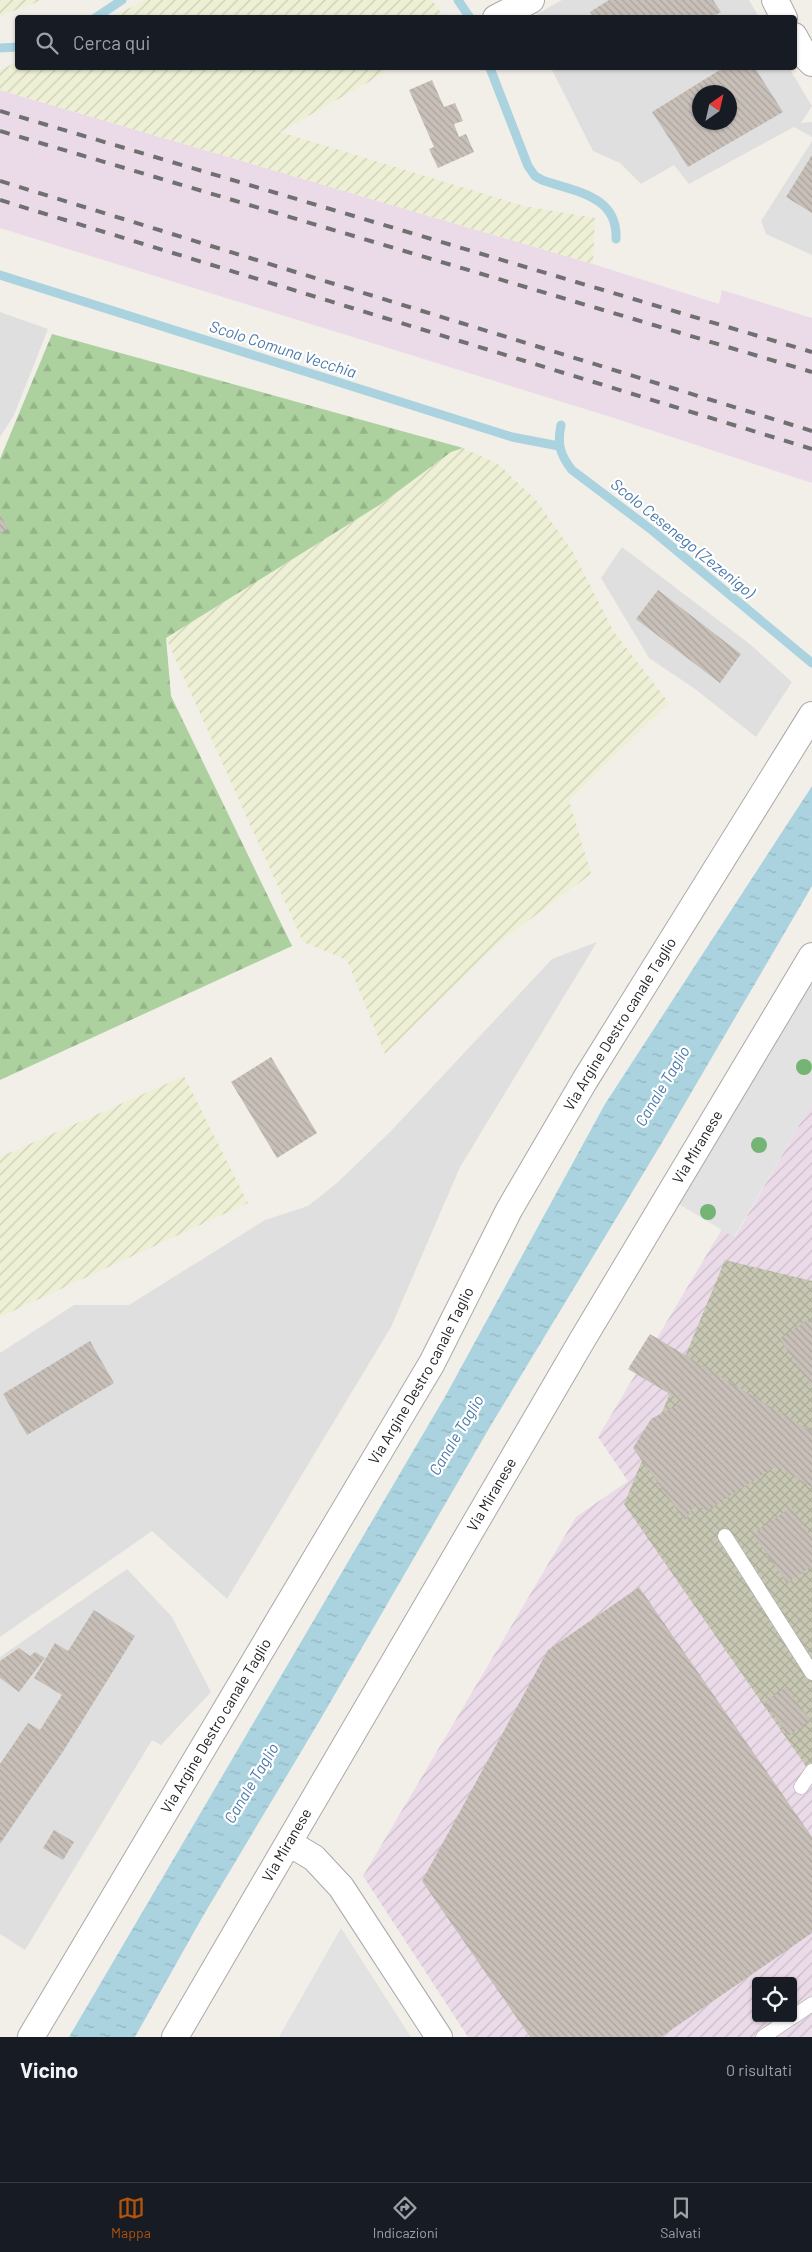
<!DOCTYPE html>
<html lang="it">
<style>
body{margin:0;font-family:Barlow,sans-serif;background:#20242c;color:#f1f3f6}
.controls{position:absolute;right:15px;bottom:15px;display:grid;overflow:hidden;border-radius:5px;box-shadow:0 1px 4px #0004}
.controls button{width:45px;height:45px;display:grid;place-items:center;padding:0;border:0;border-bottom:1px solid #363941;background:#171b24;color:#f1f3f6;font:25px sans-serif}
.compass{position:absolute;left:692px;top:85px;width:45px;height:45px;border-radius:50%;background:#171b24;box-shadow:0 1px 4px #0004;rotate:34deg}
.list{margin:0;padding:0;list-style:none}
h2{display:flex;justify-content:space-between;align-items:center;height:65px;margin:0;padding:0 20px;font-size:21px}
h2 small{font-size:16px;font-weight:400;color:#9ea1a6}
.icon{flex:none;width:28px;height:28px;fill:none;stroke:currentColor;stroke-width:2;stroke-linecap:round;stroke-linejoin:round}
.map{position:relative;flex:none;width:812px;height:2037px;overflow:hidden}
.search{position:absolute;background:#171b24;box-shadow:0 1px 4px #0004;left:15px;right:15px;top:15px;height:55px;display:flex;align-items:center;gap:12px;box-sizing:border-box;padding:0 18px;border-radius:5px;color:#9ea1a6;font-size:19px}
.sheet{height:145px;background:#171b24}
nav{display:flex;justify-content:space-around;align-items:center;box-sizing:border-box;height:70px;border-top:1px solid #363941;background:#171b24;font-size:14px;color:#9ea1a6}
nav a{display:grid;justify-items:center;gap:2px}
nav .on{color:#b45309}
.map>svg:first-child{display:block}
.residential{fill:#e0dfdf;fill-rule:evenodd}
.industrial{fill:url(#industrial-furrows);fill-rule:evenodd}
.railway{fill:#ebdbe8}
.construction{fill:url(#construction-cross-hatch)}
.farmland{fill:url(#farmland-furrows)}
.forest{fill:url(#forest-firs)}
.parking{fill:#e2e2e2}
.water{fill:url(#water-ripples)}
.lines{fill:none;stroke-linecap:round;stroke-linejoin:round}
.stream{stroke:#aad3df;stroke-width:9}
.building{fill:url(#building-back-hatch);fill-rule:evenodd}
.service-casing{stroke:#a9a9a9;stroke-width:15}
.minor-casing{stroke:#a9a9a9;stroke-width:28}
.service{stroke:#fff;stroke-width:14}
.minor{stroke:#fff;stroke-width:26}
.rail{stroke:#707070;stroke-width:4;stroke-dasharray:10 10;stroke-linecap:butt}
.tree{fill:#74b475}
.labels{text-anchor:middle;stroke-width:4.5;stroke-linejoin:round;paint-order:stroke}
.street-label{font-size:15px;fill:#222;stroke:#fff}
.water-label{font-size:16px;font-style:italic;fill:#4a7aab;stroke:#fff}
</style>
<div class="map">
<svg width="812" height="2037" viewBox="0 0 812 2037">
<defs>
<pattern id="industrial-furrows" width="10" height="10" patternUnits="userSpaceOnUse" patternTransform="scale(1.25)"><rect width="10" height="10" fill="#ebdbe8"/><path d="M-1 1l2-2M0 10L10 0M9 11l2-2" fill="none" stroke="#c9bcc7"/></pattern>
<pattern id="construction-cross-hatch" width="8" height="8" patternUnits="userSpaceOnUse" patternTransform="scale(1.25)"><rect width="8" height="8" fill="#c7c7b4"/><path d="M0 0l8 8M0 8l8-8" fill="none" stroke="#abab9a"/></pattern>
<pattern id="farmland-furrows" width="10" height="10" patternUnits="userSpaceOnUse" patternTransform="scale(1.25)"><rect width="10" height="10" fill="#eef0d5"/><path d="M-1 1l2-2M0 10L10 0M9 11l2-2" fill="none" stroke="#ccceb7"/></pattern>
<pattern id="forest-firs" width="22" height="20" patternUnits="userSpaceOnUse" patternTransform="scale(1.25)"><rect width="22" height="20" fill="#add19e"/><path d="M5 1l3.5 6h-7zM16 11l3.5 6h-7z" fill="#95b388"/></pattern>
<pattern id="water-ripples" width="26" height="14" patternUnits="userSpaceOnUse" patternTransform="scale(1.25)"><rect width="26" height="14" fill="#aad3df"/><path d="M2 4q2-2 4 0t4 0M15 11q2-2 4 0t4 0" fill="none" stroke="#92b5bf"/></pattern>
<pattern id="building-back-hatch" width="6" height="6" patternUnits="userSpaceOnUse" patternTransform="scale(1.25)"><rect width="6" height="6" fill="#c7bfb8"/><path d="M-1 5l2 2M0 0l6 6M5-1l2 2" fill="none" stroke="#aba49e"/></pattern>
</defs>
<rect width="100%" height="100%" fill="#f2efe9"/>
<g class="residential">
<polygon points="562,0 749,0 759,17 530,18"/>
<path d="M551,68H789L812,106L801,123L812,122V137L794,127L689,184L674,165L641,184L620,163L593,151ZM700,92H730V122H700Z"/>
<polygon points="812,141 812,255 766,234 761,221"/>
<polygon points="0,312 48,329 14,415 0,437"/>
<polygon points="622,547 751,645 792,682 756,737 695,689 649,658 601,578"/>
<polygon points="597,942 460,1167 391,1327 227,1599 152,1531 0,1637 0,1353 74,1305 129,1305 265,1220 308,1206 337,1183 391,1131 552,959"/>
<polygon points="127,1569 172,1617 211,1692 161,1745 152,1740 25,1950 0,1934 0,1657"/>
</g>
<path class="industrial" d="M812,1103V2037H468L363,1876L576,1517L628,1481L598,1437L722,1229L735,1237ZM756,1981H793V2018H756Z"/>
<polygon class="railway" points="0,90 593,264 719,304 722,290 812,318 812,483 614,418 0,228"/>
<polygon class="construction" points="725,1260 812,1281 812,1775 624,1504"/>
<g class="farmland">
<polygon points="0,0 42,0 0,16"/>
<polygon points="146,0 432,0 444,17 111,17"/>
<polygon points="17,62 18,68 393,68 280,132 524,206 595,218 593,264 0,90 0,70"/>
<polygon points="463,448 498,464 536,500 573,552 614,632 669,703 569,800 591,874 497,944 385,1054 347,960 303,942 166,638 381,504 451,452"/>
<polygon points="184,1076 248,1203 0,1317 0,1157"/>
</g>
<polygon class="forest" points="52,334 463,448 451,452 381,504 166,638 171,696 292,946 0,1080 0,459"/>
<g class="parking">
<polygon points="812,976 812,1103 734,1237 677,1203"/>
<polygon points="341,1928 411,2037 279,2037"/>
</g>
<polygon class="water" points="812,786 812,886 663,1141 491,1425 320,1720 203,1916 135,2037 69,2037 446,1395 605,1104"/>
<g class="lines">
<g class="stream">
<polyline points="458,0 470,18"/>
<polyline points="95,18 122,0"/>
<polyline points="0,48 18,47"/>
<path d="M490,68L528,166L535,176L542,180C575,192 618,195 616,239"/>
<polyline points="0,275 512,437 559,446"/>
<path d="M561,425C557,444 560,455 572,470L653,531L812,663"/>
</g>
</g>
<g class="building">
<polygon points="609,0 713,0 721,12 710,18 594,18 590,12"/>
<path d="M723,68H755L783,112L688,167L652,112ZM700,92H730V122H700Z"/>
<polygon points="432,80 444,107 455,103 463,121 454,124 459,137 466,134 474,152 438,168 429,149 434,147 409,90"/>
<polygon points="812,155 812,213 786,197"/>
<polygon points="0,514 8,529 0,533"/>
<polygon points="658,590 741,654 720,683 636,619"/>
<polygon points="271,1057 317,1133 277,1158 231,1082"/>
<polygon points="807,1320 812,1327 812,1386 780,1339"/>
<polygon points="650,1334 812,1432 812,1487 776,1466 707,1511 695,1504 685,1521 633,1448 651,1419 683,1402 628,1369"/>
<polygon points="90,1341 114,1383 27,1435 3,1394"/>
<polygon points="791,1507 812,1538 812,1566 787,1583 753,1534"/>
<polygon points="639,1587 812,1837 812,1933 661,2037 530,2037 422,1881 548,1650"/>
<polygon points="94,1610 135,1636 64,1750 0,1844 0,1764 28,1723 40,1730 62,1695 34,1678 55,1643 68,1651"/>
<polygon points="19,1648 30,1656 35,1652 45,1658 19,1692 0,1678 0,1661"/>
<polygon points="786,1687 810,1720 788,1736 765,1702"/>
<polygon points="54,1830 74,1842 63,1860 43,1848"/>
</g>
<g class="lines">
<g class="service-casing">
<g id="service">
<polyline points="725,1536 812,1673"/>
<polyline points="801,1787 812,1771"/>
<polyline points="793,2017 812,2004"/>
<polyline points="763,2037 791,2018"/>
</g>
</g>
<g class="minor-casing">
<g id="minor">
<polyline points="775,0 784,18"/>
<polyline points="496,18 531,0"/>
<polyline points="794,36 805,56 812,63"/>
<polyline points="289,1843 314,1858 341,1887 439,2037"/>
<path id="s1" d="M31,2037L432,1363L509,1210L585,1080L812,715"/>
<path id="s2" d="M175,2037L581,1342L812,956"/>
</g>
</g>
<use href="#service" class="service"/>
<use href="#minor" class="minor"/>
<g class="rail">
<polyline points="0,111 812,352"/>
<polyline points="0,131 812,372"/>
<polyline points="0,181 812,431"/>
<polyline points="0,200 812,449"/>
</g>
</g>
<g class="tree">
<circle cx="804" cy="1067" r="8"/>
<circle cx="759" cy="1145" r="8"/>
<circle cx="708" cy="1212" r="8"/>
</g>
<g class="labels">
<g class="street-label">
<text dy="5" stroke="none"><textPath href="#s1" startOffset="1172">Via Argine Destro canale Taglio</textPath></text>
<text dy="5" stroke="none"><textPath href="#s2" startOffset="1032">Via Miranese</textPath></text>
<text dy="5" stroke="none"><textPath href="#s1" startOffset="768">Via Argine Destro canale Taglio</textPath></text>
<text dy="5" stroke="none"><textPath href="#s2" startOffset="628">Via Miranese</textPath></text>
<text dy="5" stroke="none"><textPath href="#s1" startOffset="362">Via Argine Destro canale Taglio</textPath></text>
<text dy="5" stroke="none"><textPath href="#s2" startOffset="222">Via Miranese</textPath></text>
</g>
<g class="water-label">
<text transform="translate(283 349) rotate(18)" y="6">Scolo Comuna Vecchia</text>
<text transform="translate(683 538) rotate(39)" y="6">Scolo Cesenego (Zezenigo)</text>
<text transform="translate(662 1086) rotate(-59)" y="6">Canale Taglio</text>
<text transform="translate(456 1435) rotate(-59)" y="6">Canale Taglio</text>
<text transform="translate(251 1783) rotate(-59)" y="6">Canale Taglio</text>
</g>
</g>
</svg>
<div class="controls">
<button><svg class="icon" aria-label="locate" viewBox="0 0 24 24"><circle cx="12" cy="12" r="6"/><path d="M12 2v4M12 18v4M2 12h4M18 12h4"/></svg></button>
</div>
<svg class="compass" viewBox="-18 -18 36 36"><path d="M0-13l5 13h-10z" fill="#e53935"/><path d="M0 13l5-13h-10z" fill="#9ea1a6"/></svg>
<div class="search"><svg class="icon" aria-label="search" viewBox="0 0 24 24"><circle cx="10" cy="10" r="6"/><path d="M15 15l6 6"/></svg>Cerca qui</div>
</div>
<section class="sheet">
<h2>Vicino<small>0 risultati</small></h2>
<ul class="list">
</ul>
</section>
<nav>
<a class="on"><svg class="icon" aria-label="map" viewBox="0 0 24 24"><path d="M3 6l6-2 6 2 6-2v14l-6 2-6-2-6 2zM9 4v14M15 6v14"/></svg>Mappa</a>
<a><svg class="icon" aria-label="directions" viewBox="0 0 24 24"><path d="M12 3l9 9-9 9-9-9zM9 14v-3h6M13 9l2 2-2 2"/></svg>Indicazioni</a>
<a><svg class="icon" aria-label="saved" viewBox="0 0 24 24"><path d="M7 4h10v16l-5-4-5 4z"/></svg>Salvati</a>
</nav>
